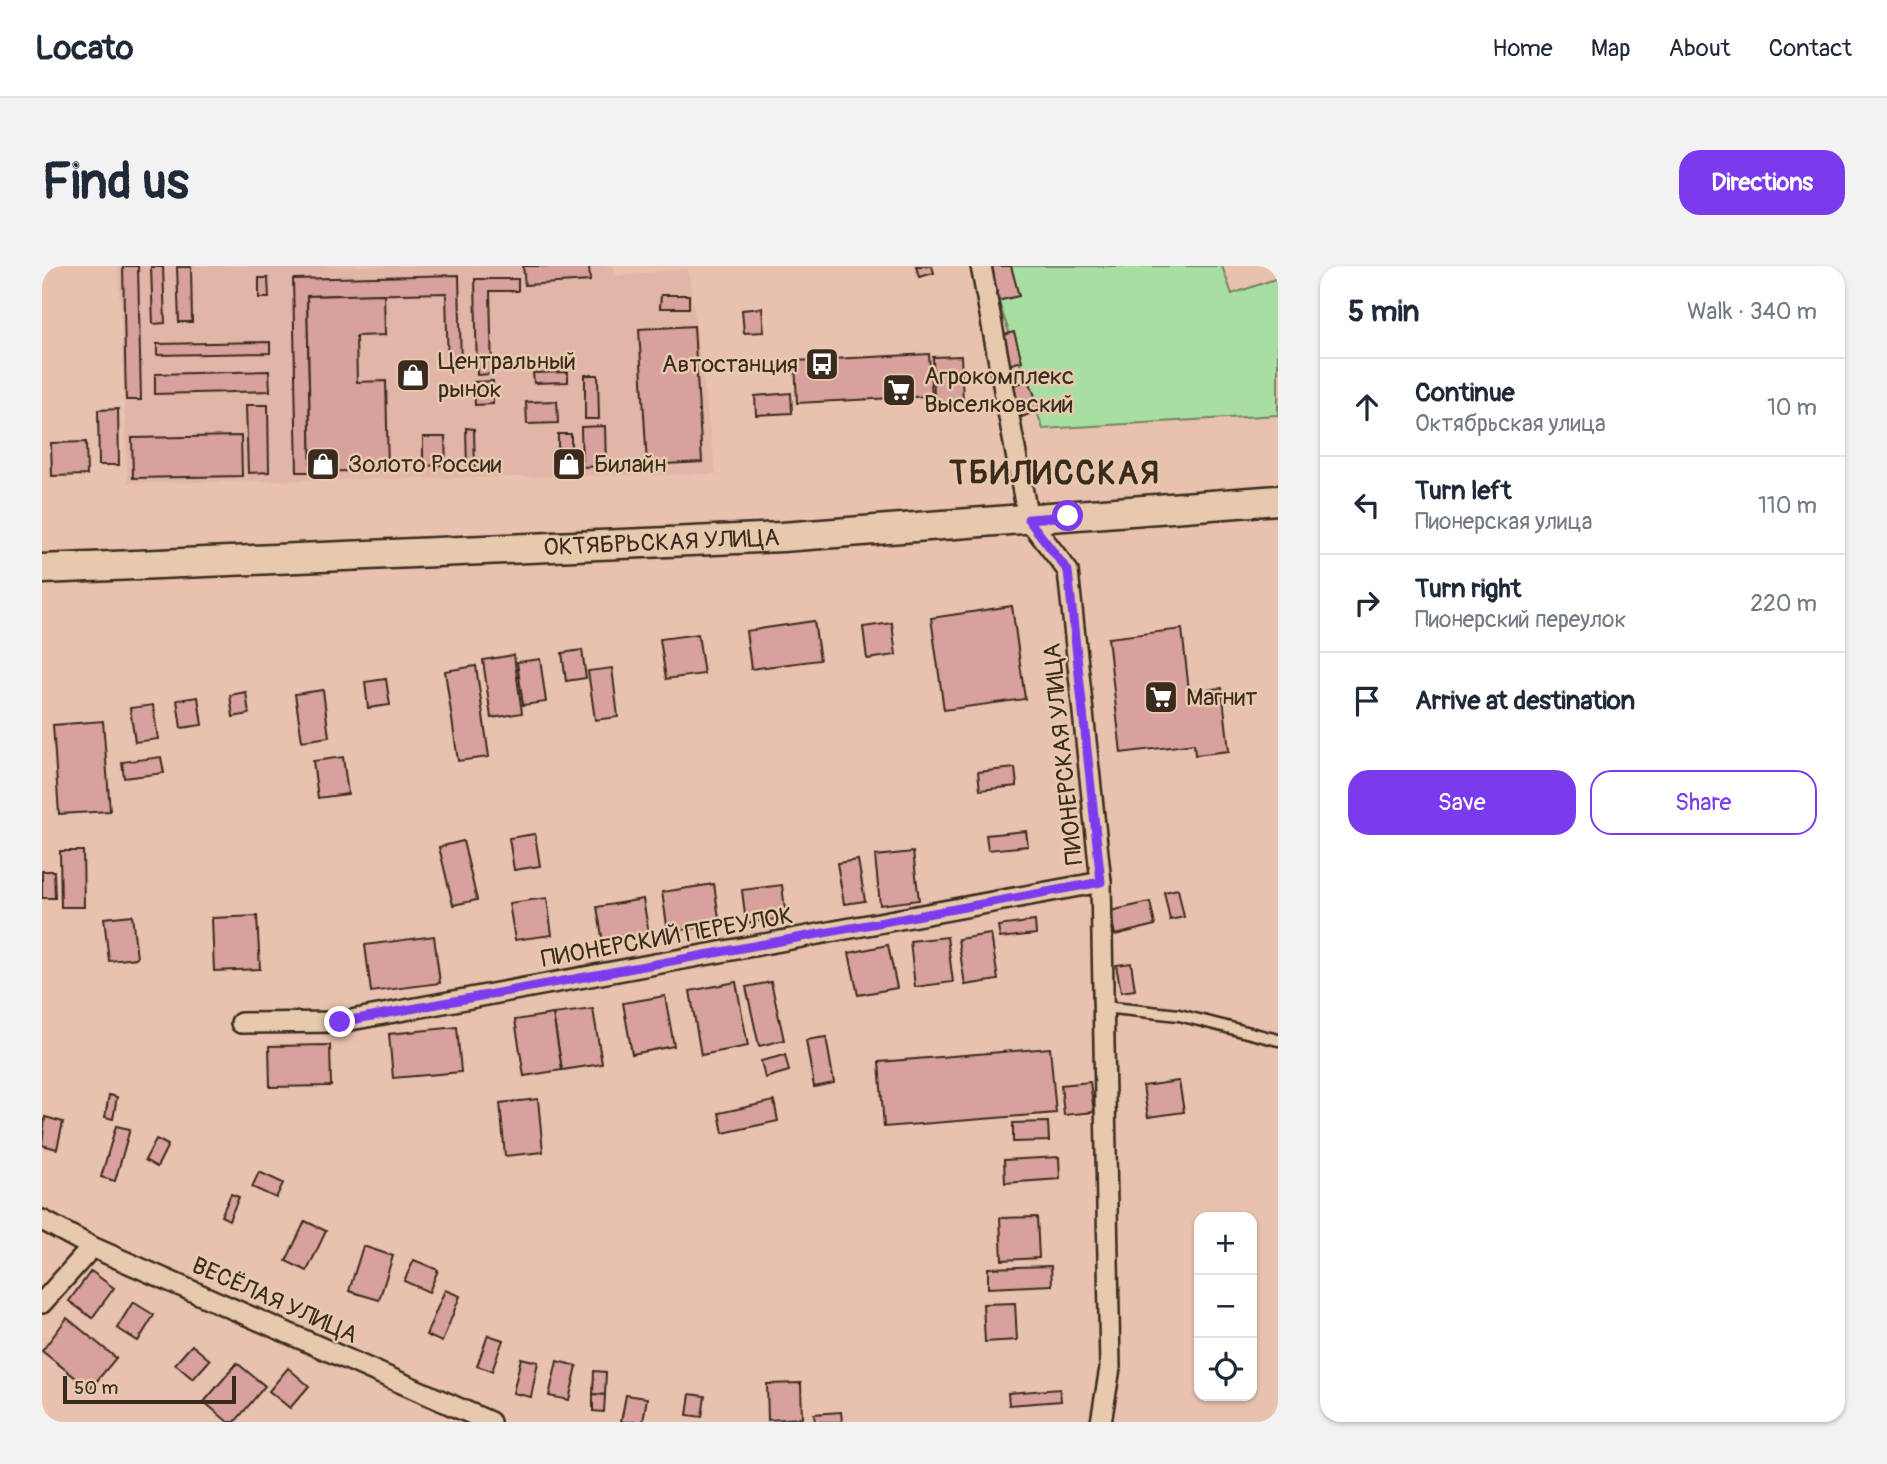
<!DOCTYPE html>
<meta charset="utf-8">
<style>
body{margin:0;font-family:Pangolin,sans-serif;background:#f2f2f3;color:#1f2937}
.controls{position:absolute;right:21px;bottom:21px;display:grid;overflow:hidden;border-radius:14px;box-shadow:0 2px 5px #0004}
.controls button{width:63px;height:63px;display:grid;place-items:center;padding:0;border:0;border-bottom:2px solid #e0e1e3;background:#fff;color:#1f2937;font:35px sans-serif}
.scale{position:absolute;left:21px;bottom:18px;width:173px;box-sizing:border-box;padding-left:7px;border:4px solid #3b2a1e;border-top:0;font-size:19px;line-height:24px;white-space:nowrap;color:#3b2a1e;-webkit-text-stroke:5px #e7caae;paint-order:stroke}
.stop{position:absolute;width:21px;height:21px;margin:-16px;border:5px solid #7c3aed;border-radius:50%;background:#fff}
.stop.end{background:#7c3aed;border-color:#fff;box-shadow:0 2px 7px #0008}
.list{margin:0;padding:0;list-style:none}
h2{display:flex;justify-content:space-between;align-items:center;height:91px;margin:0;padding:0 28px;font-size:30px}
h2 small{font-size:23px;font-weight:400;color:#747a83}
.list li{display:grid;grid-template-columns:46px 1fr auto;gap:21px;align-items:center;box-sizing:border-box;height:98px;padding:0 28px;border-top:2px solid #e0e1e3}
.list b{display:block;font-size:26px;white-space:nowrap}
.list p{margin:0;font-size:23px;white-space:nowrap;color:#747a83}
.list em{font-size:23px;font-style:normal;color:#747a83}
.actions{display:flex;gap:14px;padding:21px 28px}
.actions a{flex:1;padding:16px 0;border:2px solid #7c3aed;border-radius:21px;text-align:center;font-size:24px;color:#7c3aed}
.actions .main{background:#7c3aed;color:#fff}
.icon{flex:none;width:38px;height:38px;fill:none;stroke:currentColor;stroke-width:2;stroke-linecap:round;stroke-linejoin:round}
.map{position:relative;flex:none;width:1236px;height:1156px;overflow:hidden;border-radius:21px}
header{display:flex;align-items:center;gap:42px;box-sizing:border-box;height:98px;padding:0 35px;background:#fff;border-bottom:2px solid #e0e1e3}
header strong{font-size:33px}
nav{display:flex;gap:38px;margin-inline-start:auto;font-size:24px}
.intro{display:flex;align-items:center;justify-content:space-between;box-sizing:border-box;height:168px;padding:0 42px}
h1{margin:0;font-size:49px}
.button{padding:18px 32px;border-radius:21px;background:#7c3aed;color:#fff;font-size:24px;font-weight:700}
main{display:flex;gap:42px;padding:0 42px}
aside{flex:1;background:#fff;border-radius:21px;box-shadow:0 2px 5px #0004}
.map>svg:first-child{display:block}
.built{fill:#e1b5a7}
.green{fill:#a8dea1;stroke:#728460;stroke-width:2}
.building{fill:#d8a19e;stroke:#3b2a1e;stroke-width:2}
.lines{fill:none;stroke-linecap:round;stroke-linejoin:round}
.lane-casing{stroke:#3b2a1e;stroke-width:15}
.street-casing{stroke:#3b2a1e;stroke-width:24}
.secondary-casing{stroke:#3b2a1e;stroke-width:33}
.lane{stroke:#e7caae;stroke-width:10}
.street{stroke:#e7caae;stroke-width:19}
.secondary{stroke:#e7caae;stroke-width:28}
.route{stroke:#7c3aed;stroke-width:9}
.labels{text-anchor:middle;stroke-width:5;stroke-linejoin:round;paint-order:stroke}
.poi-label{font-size:24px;fill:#3b2a1e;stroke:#e7caae;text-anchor:start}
.street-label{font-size:24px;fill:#3b2a1e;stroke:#e7caae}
.district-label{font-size:32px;font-weight:bold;letter-spacing:2px;fill:#3b2a1e;stroke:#e7caae}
</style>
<header>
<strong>Locato</strong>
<nav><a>Home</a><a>Map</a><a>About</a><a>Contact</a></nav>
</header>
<div class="intro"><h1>Find us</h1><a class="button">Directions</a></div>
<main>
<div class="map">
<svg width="1236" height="1156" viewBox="0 0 1236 1156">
<rect width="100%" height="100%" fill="#e9c2af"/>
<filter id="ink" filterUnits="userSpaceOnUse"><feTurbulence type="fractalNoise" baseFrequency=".0143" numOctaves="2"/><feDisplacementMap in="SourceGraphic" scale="14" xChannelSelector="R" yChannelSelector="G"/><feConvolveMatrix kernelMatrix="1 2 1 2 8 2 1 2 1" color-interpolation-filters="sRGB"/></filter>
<g filter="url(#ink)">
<polygon class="built" points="76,0 571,0 572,10 646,3 674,208 86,217"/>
<polygon class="green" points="944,0 1180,0 1190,28 1236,12 1236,149 1001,163"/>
<g class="building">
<polygon points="81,0 96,0 99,134 84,134"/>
<polygon points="481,0 547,0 548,15 483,19"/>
<polygon points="874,0 890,0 892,7 877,11"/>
<polygon points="946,0 969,0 977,30 955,35"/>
<polygon points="109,1 121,1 123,57 111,58"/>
<polygon points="135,1 149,1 150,56 137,56"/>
<polygon points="417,9 419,103 406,103 404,27 265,30 269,206 255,206 251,13"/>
<polygon points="217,12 226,12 227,32 217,32"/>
<polygon points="433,13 476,13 476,25 448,25 450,108 435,109"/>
<polygon points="342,28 343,69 314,70 315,116 344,115 346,204 269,206 265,30"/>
<polygon points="619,29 647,29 647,42 618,42"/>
<polygon points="720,42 722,66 702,67 700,44"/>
<polygon points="652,60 660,196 605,199 597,63"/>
<polygon points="972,66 980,95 956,102 949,73"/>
<polygon points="228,76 228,87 115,89 115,78"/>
<polygon points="887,88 890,130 755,137 753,95"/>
<polygon points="919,90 921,136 892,137 891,91"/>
<polygon points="227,105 228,125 113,128 113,108"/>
<polygon points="526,106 526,116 492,117 491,107"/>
<polygon points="543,109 556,109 557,153 543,153"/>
<polygon points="987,114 998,144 980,151 969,120"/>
<polygon points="451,115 451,138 433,139 432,116"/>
<polygon points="749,127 750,147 714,149 713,130"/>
<polygon points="515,135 516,157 485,158 484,136"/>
<polygon points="204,139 226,139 227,206 206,207"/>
<polygon points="76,143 77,199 57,199 56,144"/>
<polygon points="563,160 564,200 540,201 539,161"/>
<polygon points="424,162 432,163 433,204 425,204"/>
<polygon points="516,168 529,168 529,199 516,198"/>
<polygon points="199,170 200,210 91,212 90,172"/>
<polygon points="381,171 403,171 404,199 381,200"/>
<polygon points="44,176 45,209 10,210 9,177"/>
<polygon points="970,340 983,433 902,444 889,352"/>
<polygon points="772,355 778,394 709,403 704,365"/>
<polygon points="850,357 854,389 825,393 821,361"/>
<polygon points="1140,363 1147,425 1180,422 1187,485 1153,489 1152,478 1079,487 1066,372"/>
<polygon points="656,368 662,408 624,413 618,373"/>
<polygon points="540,384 544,412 524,415 520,387"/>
<polygon points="472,389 480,447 449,452 441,394"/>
<polygon points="498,393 504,436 481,439 475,396"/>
<polygon points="434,400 447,491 416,495 403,405"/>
<polygon points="570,402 576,451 553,454 546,405"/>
<polygon points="344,413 348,439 326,442 323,416"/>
<polygon points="281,424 287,471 260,475 253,428"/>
<polygon points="204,426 207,448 191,451 188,429"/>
<polygon points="156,431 160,459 139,462 135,434"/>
<polygon points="111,439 116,473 93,476 88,442"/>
<polygon points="61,455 68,545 17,548 11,459"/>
<polygon points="119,491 122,507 82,512 80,496"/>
<polygon points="301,491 306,528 276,532 271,495"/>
<polygon points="973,502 975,520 938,524 936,506"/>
<polygon points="984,565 986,580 946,584 944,569"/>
<polygon points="493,568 498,600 472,604 467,572"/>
<polygon points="421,575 435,634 411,639 397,581"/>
<polygon points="18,585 41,585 42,641 19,641"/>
<polygon points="871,586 877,634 838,639 833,590"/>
<polygon points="816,594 823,635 802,638 795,597"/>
<polygon points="0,605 12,605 13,632 0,632"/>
<polygon points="672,618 678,659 626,666 620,626"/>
<polygon points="740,619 744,652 704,657 700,624"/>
<polygon points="1136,623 1142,651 1128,654 1122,626"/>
<polygon points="505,632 510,669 473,674 467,637"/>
<polygon points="601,633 607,668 561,676 555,641"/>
<polygon points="1108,636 1113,659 1073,669 1068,645"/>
<polygon points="90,649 95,692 67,695 62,652"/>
<polygon points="215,650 218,703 172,705 170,652"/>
<polygon points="993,655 994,668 958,672 956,660"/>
<polygon points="949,668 956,714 923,719 916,673"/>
<polygon points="392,670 398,717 329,726 323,679"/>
<polygon points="905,671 911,716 873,721 868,675"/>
<polygon points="846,679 855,722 816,729 807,687"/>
<polygon points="1089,697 1093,724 1079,726 1074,699"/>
<polygon points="694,716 706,780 659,789 648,725"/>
<polygon points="729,716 742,774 717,780 704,721"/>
<polygon points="623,730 632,780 590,788 581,737"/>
<polygon points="551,743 560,798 520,804 511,748"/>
<polygon points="511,748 520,804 482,810 473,754"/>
<polygon points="415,761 419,806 351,812 347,768"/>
<polygon points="784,771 792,817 772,821 764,774"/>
<polygon points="288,779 289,820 228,821 227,780"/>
<polygon points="1008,782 1014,847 842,861 837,796"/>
<polygon points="743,789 747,805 723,812 719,795"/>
<polygon points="1137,815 1142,846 1106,851 1101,820"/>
<polygon points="1048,816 1052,846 1022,849 1019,819"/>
<polygon points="67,829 75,831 71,853 63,851"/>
<polygon points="496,833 501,886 463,890 458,837"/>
<polygon points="732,835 736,855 681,867 677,847"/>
<polygon points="3,851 21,856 15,883 0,879"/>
<polygon points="1006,856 1007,875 971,876 971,857"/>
<polygon points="74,860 88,863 73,915 59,911"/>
<polygon points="114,873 126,879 115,901 103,894"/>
<polygon points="1017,891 1018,913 963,917 962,894"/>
<polygon points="217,906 241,917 234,932 210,921"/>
<polygon points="189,928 197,931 187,954 179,950"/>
<polygon points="995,951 997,992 960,994 958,952"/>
<polygon points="263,955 284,965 265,1005 244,995"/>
<polygon points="321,980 351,990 337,1034 307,1025"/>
<polygon points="372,994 396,1004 387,1026 362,1015"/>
<polygon points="1009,1000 1010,1019 946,1022 946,1002"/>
<polygon points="49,1005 72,1022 50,1052 27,1035"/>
<polygon points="403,1024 418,1030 400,1076 384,1069"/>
<polygon points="91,1036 112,1049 96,1075 75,1062"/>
<polygon points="973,1037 975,1074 943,1076 941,1038"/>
<polygon points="25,1052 74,1092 48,1123 0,1085"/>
<polygon points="446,1069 461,1074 450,1105 435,1100"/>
<polygon points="150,1079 168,1094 151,1113 133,1098"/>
<polygon points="479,1092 496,1096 489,1131 471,1127"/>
<polygon points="515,1095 535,1100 527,1134 507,1130"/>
<polygon points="195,1097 223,1120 193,1156 186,1156 162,1136"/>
<polygon points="246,1102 267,1120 248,1142 227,1125"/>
<polygon points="552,1105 564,1106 563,1129 551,1128"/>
<polygon points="759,1117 760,1152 726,1154 725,1118"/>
<polygon points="1018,1123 1019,1135 967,1139 966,1127"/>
<polygon points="551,1128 563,1129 562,1146 551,1145"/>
<polygon points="648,1128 663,1130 660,1151 645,1149"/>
<polygon points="584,1129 605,1132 601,1156 579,1156"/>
<polygon points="799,1146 800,1156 773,1156 772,1148"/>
</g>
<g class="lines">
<g class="lane-casing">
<polyline id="lane" points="1061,741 1137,749 1236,774"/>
</g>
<g class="street-casing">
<g id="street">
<polyline points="939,0 986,253 1026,305 1059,616 1068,1102 1059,1156"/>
<polyline points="199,757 298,756 1059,616"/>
<polyline points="0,954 50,981 448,1156"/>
<polyline points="0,1037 50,981"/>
</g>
</g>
<g class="secondary-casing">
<g id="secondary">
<path id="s1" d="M0,303L740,271L1236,234"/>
</g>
</g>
<use href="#lane" class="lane"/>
<use href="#street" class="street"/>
<use href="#secondary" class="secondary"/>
</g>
</g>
<g class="lines" filter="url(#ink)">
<polyline class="route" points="298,756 1059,616 1026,305 986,253 1026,250"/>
</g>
<defs>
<g id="bus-square" transform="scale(1.75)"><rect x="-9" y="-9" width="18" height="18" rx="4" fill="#3b2a1e" stroke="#e7caae"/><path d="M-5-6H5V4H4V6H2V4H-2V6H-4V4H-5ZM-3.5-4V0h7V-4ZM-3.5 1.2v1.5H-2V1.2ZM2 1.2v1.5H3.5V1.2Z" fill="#fff"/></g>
<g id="shop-square" transform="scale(1.75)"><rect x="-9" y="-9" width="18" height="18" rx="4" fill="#3b2a1e" stroke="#e7caae"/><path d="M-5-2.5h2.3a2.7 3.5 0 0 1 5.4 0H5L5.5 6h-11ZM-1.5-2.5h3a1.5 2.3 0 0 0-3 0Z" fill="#fff"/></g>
<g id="supermarket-square" transform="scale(1.75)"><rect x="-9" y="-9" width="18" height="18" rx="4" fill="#3b2a1e" stroke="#e7caae"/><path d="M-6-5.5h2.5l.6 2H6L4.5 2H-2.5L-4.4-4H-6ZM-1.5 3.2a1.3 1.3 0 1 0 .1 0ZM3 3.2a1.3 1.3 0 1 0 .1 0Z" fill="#fff"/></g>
</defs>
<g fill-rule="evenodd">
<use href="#bus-square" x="780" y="98"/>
<use href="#shop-square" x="371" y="109"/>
<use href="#supermarket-square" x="857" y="124"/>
<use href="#shop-square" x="281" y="198"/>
<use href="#shop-square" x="527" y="198"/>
<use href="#supermarket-square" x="1119" y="431"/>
</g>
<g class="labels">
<g class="poi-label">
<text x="396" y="103">Центральный<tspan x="396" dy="28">рынок</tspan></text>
<text x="756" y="106" text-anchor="end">Автостанция</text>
<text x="882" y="118">Агрокомплекс<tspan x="882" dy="28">Выселковский</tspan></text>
<text x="306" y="206">Золото России</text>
<text x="552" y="206">Билайн</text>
<text x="1144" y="439">Магнит</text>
</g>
<g class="street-label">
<text dy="8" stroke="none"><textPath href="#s1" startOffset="620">ОКТЯБРЬСКАЯ УЛИЦА</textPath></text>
<text transform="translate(1021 488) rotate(-96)" y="8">ПИОНЕРСКАЯ УЛИЦА</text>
<text transform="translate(625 671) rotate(-10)" y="8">ПИОНЕРСКИЙ ПЕРЕУЛОК</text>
<text transform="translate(233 1034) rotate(24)" y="8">ВЕСЁЛАЯ УЛИЦА</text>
</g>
<g class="district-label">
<text x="1013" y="218">ТБИЛИССКАЯ</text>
</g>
</g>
</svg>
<div class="controls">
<button>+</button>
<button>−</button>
<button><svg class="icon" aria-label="locate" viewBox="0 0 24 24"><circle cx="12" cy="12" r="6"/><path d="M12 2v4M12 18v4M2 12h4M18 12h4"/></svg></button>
</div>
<div class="scale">50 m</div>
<div class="stop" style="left:1026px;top:250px"></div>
<div class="stop end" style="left:298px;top:756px"></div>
</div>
<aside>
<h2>5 min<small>Walk · 340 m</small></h2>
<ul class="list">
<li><svg class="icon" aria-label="ahead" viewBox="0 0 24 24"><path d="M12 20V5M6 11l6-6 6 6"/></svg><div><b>Continue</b><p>Октябрьская улица</p></div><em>10 m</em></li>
<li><svg class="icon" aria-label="left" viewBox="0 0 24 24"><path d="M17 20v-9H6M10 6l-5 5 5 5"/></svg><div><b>Turn left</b><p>Пионерская улица</p></div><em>110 m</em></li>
<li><svg class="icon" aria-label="right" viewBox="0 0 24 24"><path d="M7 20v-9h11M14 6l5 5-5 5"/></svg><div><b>Turn right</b><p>Пионерский переулок</p></div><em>220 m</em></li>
<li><svg class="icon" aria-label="arrive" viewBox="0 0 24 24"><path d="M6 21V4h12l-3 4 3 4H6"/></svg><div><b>Arrive at destination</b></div></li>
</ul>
<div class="actions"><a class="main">Save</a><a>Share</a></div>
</aside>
</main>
